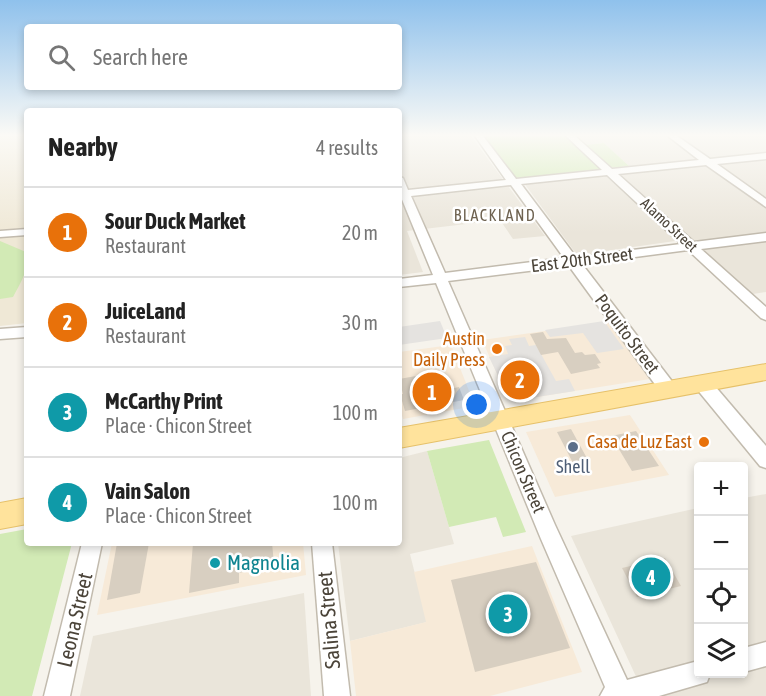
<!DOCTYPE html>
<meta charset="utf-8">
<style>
body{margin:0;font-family:"Asap Condensed",sans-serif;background:#f2f2f2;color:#222}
.controls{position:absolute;right:18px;bottom:18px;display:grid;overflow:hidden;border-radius:6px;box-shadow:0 3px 9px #0003}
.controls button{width:54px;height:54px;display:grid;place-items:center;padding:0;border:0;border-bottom:2px solid #e0e0e0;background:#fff;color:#222;font:30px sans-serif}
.you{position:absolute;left:477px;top:405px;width:21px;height:21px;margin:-15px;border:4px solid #fff;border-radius:50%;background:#1a73e8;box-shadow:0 0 0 9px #1a73e833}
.badge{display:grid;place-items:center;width:39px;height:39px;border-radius:50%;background:#fc3f1d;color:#fff;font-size:20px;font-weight:700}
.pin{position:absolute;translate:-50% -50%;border:3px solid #fff;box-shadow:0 2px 6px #0006}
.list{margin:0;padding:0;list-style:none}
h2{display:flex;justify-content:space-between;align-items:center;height:78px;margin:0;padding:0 24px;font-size:26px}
h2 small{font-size:20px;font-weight:400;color:#767676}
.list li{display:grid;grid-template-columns:39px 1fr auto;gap:18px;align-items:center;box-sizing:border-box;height:90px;padding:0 24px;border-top:2px solid #e0e0e0}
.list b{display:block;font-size:22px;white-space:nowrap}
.list p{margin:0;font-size:20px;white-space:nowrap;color:#767676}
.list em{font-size:20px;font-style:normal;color:#767676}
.icon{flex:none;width:33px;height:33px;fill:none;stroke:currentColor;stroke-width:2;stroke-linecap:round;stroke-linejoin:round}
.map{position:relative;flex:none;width:766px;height:696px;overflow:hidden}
.search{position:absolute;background:#fff;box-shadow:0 3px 9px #0003;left:24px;top:24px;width:378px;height:66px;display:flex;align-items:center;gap:15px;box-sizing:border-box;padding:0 21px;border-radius:6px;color:#767676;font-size:22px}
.panel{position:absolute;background:#fff;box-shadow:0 3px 9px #0003;left:24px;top:108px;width:378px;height:438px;border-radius:6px}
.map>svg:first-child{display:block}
.residential{fill:#eae5da}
.commercial{fill:#f7ead8}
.education{fill:#efe8d6}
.green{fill:#d2eab5}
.parking{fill:#e5e3e0}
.building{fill:#d8cfc1}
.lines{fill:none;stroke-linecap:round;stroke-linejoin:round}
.minor-casing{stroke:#c2bbae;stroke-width:3}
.major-casing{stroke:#e6c16a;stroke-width:2}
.minor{fill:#fff;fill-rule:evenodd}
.major{fill:#ffe39c;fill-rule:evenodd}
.food-dot{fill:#e8710a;stroke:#fff;stroke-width:2}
.service-dot{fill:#5c6f8a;stroke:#fff;stroke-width:2}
.culture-dot{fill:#0f9aa8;stroke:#fff;stroke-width:2}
.labels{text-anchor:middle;stroke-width:5;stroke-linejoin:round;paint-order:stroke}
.far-street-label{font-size:15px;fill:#4b4439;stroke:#fff}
.far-neighbourhood-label{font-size:16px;letter-spacing:1.5px;fill:#6e6250;stroke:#fff}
.street-label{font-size:18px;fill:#4b4439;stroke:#fff}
.food-label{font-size:18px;fill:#c56008;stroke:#fff;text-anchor:end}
.service-label{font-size:18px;fill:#4e5e75;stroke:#fff}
.near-culture-label{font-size:21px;fill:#0d838f;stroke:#fff;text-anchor:start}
.near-street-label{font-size:21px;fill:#4b4439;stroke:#fff}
</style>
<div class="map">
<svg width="766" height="696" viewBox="0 0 766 696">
<rect width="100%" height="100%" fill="#f6f3ec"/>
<g class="residential">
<polygon points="399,136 471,136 545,236 513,239 500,220 407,231 423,272 399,275"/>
<polygon points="574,136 766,136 766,292 753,294 689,239 577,255 521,179 629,166 604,143 585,145"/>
<polygon points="427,451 454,544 410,554 427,622 350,641 338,543 399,543 399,458"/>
<polygon points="766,494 766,696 645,696 571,536 698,508 698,674 744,674 744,498"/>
<polygon points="304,593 311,696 80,696 93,636"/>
</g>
<g class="commercial">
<polygon points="608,322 650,379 518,400 515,395 507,396 482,340"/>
<polygon points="451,345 475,406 403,419 399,404 399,352"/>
<polygon points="630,415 669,475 555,497 526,432"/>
<polygon points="112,543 303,543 306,575 97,615"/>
<polygon points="532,546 582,672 490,696 356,696 350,641 426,622 414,572"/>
</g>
<polygon class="education" points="0,136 27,136 27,323 0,326"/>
<g class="green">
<polygon points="482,136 566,136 602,170 515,178"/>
<polygon points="604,143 629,166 610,168 585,145"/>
<path d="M0,241L26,252C30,269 21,282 13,297L0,299Z"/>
<polygon points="489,440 526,532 503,537 496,517 449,527 427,451"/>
<polygon points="27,529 27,543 72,543 32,696 0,696 0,534"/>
</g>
<g class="parking">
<polygon points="440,321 447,338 399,345 399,327"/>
<polygon points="604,321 624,349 597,353 583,333 550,337 545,330"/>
<polygon points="525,337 529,346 536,345 556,381 569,379 575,391 518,400 515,393 536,389 528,372 507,375 511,385 503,386 489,357 508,354 505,346 512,345 509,339"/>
</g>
<g class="building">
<polygon points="543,332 547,339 566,338 575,353 582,352 585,355 595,354 601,363 597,364 600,368 571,374 558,352 541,355 530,334"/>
<polygon points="527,372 534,386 517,388 511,386 506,375"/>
<polygon points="433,373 440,391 459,387 464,400 405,411 400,394 403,394 399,379"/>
<polygon points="571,429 589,462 574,465 557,432"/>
<polygon points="636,431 659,466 632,471 611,436"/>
<polygon points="117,543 149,543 140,593 107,600"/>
<polygon points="193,543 272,543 274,564 239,573 239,583 189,593"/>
<polygon points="665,558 681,586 637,597 622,568"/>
<polygon points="536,562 570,648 475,672 451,580"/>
</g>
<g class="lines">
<g class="minor-casing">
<g id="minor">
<path d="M475,136H483L516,179L602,170L566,136H575L612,169L699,160L668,136H677L710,159L766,153V159L717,164L766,199V207L706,165L618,174L694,242L766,233V241L701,249L766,307V320L761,318L688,250L582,264L674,384L676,389L674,394L668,396L662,394L569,266L448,281L555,525L627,680L698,661V674H710L707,682L659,696H600L605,687L541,539L436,283L399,287V279L433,275L401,197H399V177L403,178L408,190L506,180ZM607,175L681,244L576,257L521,184ZM511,185L564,258L445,273L411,196Z"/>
<polygon points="27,229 27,235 0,237 0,231"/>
<polygon points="27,327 27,337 0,339 0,329"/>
<polygon points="702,377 708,378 766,446 766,468 760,466 696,388 694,383 696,378"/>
<polygon points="82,543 102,543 70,696 44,696"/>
<polygon points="312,543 332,543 350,696 324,696"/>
<polygon points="766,642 766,666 744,672 744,648"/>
</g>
</g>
<g class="major-casing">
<g id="major">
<polygon points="766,364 766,380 399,448 399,428"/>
<polygon points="27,498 27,524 0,529 0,503"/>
</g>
</g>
<use href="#minor" class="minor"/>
<use href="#major" class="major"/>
</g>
<linearGradient id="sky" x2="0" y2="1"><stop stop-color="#8fc1ec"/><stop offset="0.58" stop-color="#fbfaf6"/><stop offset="1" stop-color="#fbfaf6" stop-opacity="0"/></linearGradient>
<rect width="766" height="233" fill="url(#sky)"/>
<g class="food-dot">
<circle cx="497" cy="349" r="6"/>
<circle cx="704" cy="442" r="6"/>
</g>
<circle class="service-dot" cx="573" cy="447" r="6"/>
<circle class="culture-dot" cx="215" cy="563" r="6"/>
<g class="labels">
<g class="far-street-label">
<text transform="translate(669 225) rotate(43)" y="5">Alamo Street</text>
</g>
<g class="far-neighbourhood-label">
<text x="495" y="221">BLACKLAND</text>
</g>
<g class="street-label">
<text transform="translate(582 260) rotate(-7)" y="6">East 20th Street</text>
<text transform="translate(627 334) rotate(53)" y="6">Poquito Street</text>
<text transform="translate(523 472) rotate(67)" y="6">Chicon Street</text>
</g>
<g class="food-label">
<text x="485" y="345">Austin<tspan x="485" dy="21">Daily Press</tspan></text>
<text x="692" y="448">Casa de Luz East</text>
</g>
<g class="service-label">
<text x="573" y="473">Shell</text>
</g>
<g class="near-culture-label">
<text x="227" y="570">Magnolia</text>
</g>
<g class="near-street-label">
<text transform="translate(75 620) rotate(-77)" y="7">Leona Street</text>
<text transform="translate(329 620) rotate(-95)" y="7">Salina Street</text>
</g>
</g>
</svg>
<div class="controls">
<button>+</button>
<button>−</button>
<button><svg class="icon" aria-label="locate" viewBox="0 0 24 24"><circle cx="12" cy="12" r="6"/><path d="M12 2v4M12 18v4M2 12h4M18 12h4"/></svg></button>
<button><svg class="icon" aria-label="layers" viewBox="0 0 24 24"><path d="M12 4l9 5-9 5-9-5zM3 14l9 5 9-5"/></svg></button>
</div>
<div class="you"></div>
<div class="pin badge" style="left:432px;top:392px;background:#e8710a">1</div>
<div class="pin badge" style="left:520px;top:380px;background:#e8710a">2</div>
<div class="pin badge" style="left:508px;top:614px;background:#0f9aa8">3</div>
<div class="pin badge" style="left:651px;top:577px;background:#0f9aa8">4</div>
<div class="search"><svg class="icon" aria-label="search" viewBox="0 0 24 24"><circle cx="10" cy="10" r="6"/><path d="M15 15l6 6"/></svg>Search here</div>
<section class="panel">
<h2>Nearby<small>4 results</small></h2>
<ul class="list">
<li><span class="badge" style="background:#e8710a">1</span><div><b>Sour Duck Market</b><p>Restaurant</p></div><em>20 m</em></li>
<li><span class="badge" style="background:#e8710a">2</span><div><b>JuiceLand</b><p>Restaurant</p></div><em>30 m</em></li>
<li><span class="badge" style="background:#0f9aa8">3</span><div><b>McCarthy Print</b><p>Place · Chicon Street</p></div><em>100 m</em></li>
<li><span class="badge" style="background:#0f9aa8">4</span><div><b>Vain Salon</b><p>Place · Chicon Street</p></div><em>100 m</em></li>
</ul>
</section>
</div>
